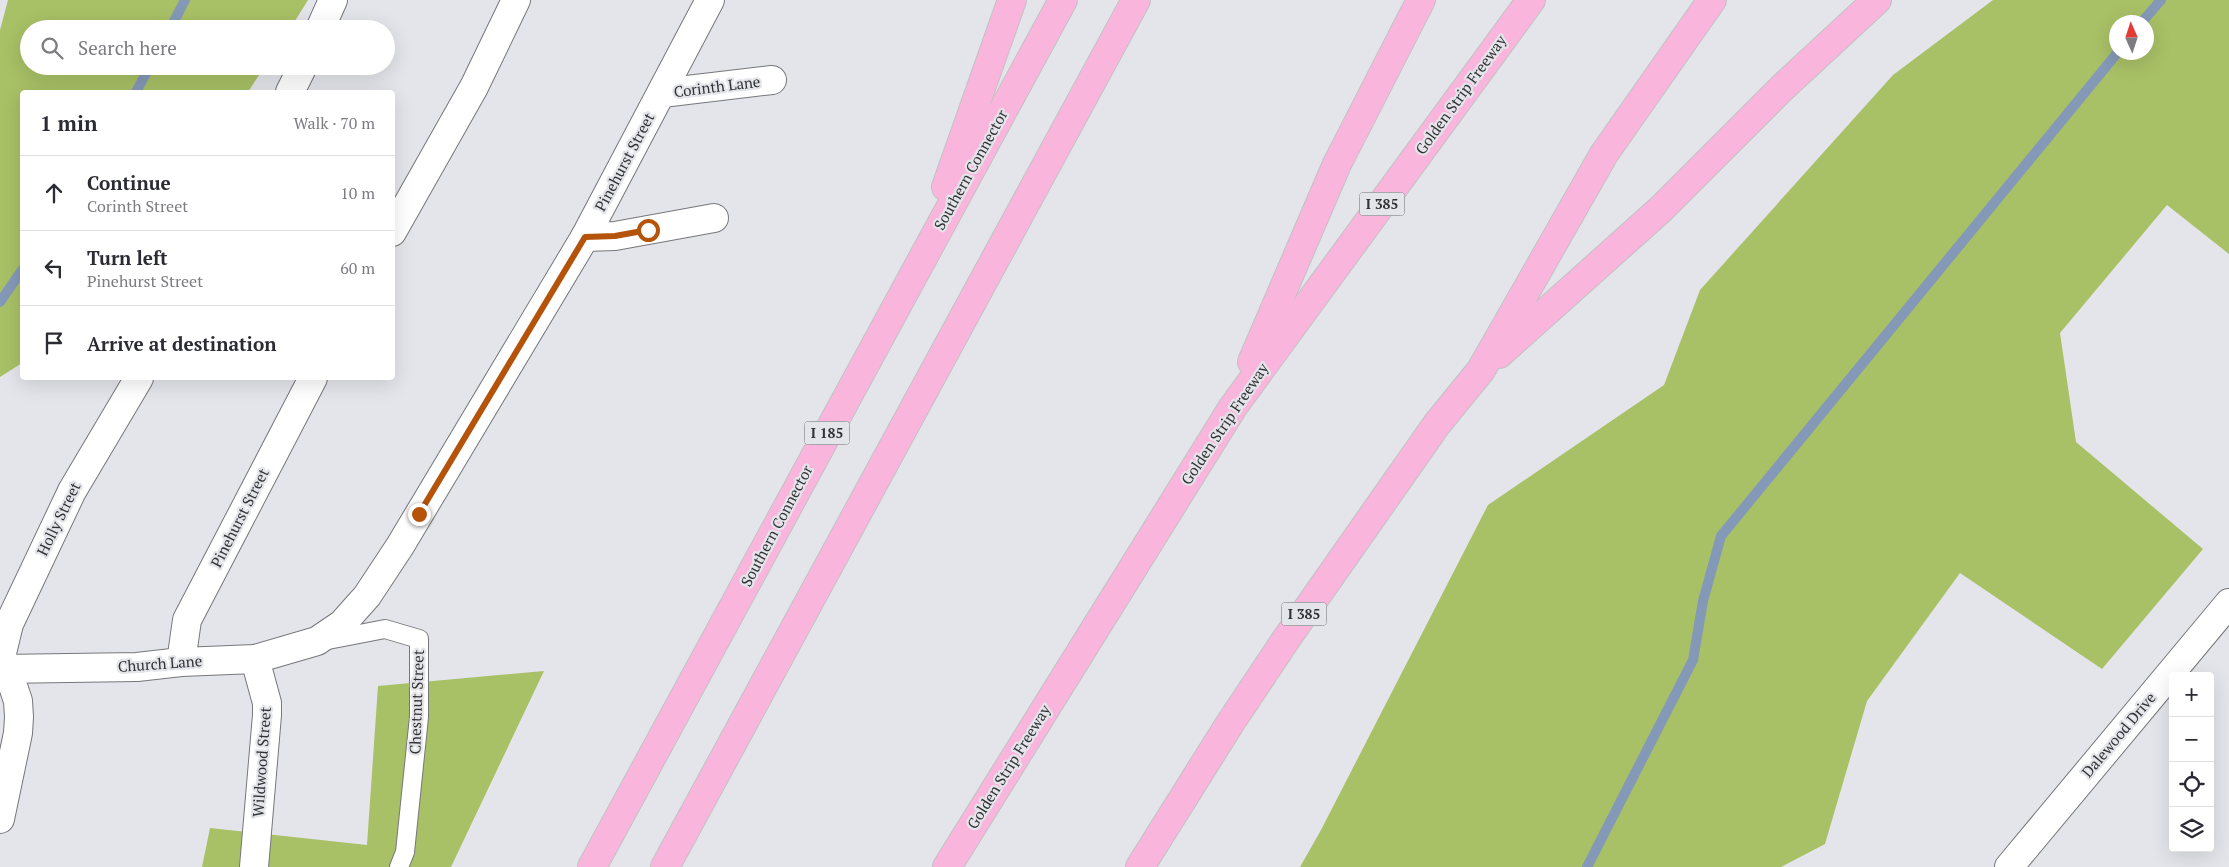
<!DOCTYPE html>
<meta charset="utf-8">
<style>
body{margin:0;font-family:"PT Serif",serif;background:#f7f7f7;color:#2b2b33}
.controls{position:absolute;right:15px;bottom:15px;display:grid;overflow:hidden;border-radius:5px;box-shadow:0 5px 20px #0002}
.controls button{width:45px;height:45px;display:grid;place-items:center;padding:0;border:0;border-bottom:1px solid #e1e1e2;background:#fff;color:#2b2b33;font:25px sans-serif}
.compass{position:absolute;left:2109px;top:15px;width:45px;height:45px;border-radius:50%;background:#fff;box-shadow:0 5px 20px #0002;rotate:357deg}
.stop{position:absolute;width:15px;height:15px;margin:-11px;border:4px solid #b45309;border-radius:50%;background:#fff}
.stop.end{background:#b45309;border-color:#fff;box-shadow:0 1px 5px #0008}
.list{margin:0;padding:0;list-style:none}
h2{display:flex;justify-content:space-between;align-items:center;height:65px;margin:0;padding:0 20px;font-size:21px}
h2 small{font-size:16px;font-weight:400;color:#7c7c81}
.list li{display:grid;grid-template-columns:32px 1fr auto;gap:15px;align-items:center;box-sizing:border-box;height:75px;padding:0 20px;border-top:1px solid #e1e1e2}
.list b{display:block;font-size:19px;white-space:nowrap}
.list p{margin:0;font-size:16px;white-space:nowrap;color:#7c7c81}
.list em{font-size:16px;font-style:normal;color:#7c7c81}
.icon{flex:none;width:28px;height:28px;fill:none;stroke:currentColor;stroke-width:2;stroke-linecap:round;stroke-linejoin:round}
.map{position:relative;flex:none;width:2229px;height:867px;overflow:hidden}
.search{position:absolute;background:#fff;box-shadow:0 5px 20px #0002;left:20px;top:20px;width:375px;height:55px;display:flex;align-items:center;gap:12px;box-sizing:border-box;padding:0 18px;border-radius:28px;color:#7c7c81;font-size:19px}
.panel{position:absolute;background:#fff;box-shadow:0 5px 20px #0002;left:20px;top:90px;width:375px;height:290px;border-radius:5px}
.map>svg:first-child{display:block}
.forest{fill:#a8c066;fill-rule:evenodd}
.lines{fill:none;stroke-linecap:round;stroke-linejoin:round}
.stream{stroke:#8498b8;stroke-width:10}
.lane-casing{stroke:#76777b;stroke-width:20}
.street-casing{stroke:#76777b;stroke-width:30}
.highway-casing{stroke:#c1c2c2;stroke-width:30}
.lane{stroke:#fff;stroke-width:18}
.street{stroke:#fff;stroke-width:28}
.highway{stroke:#fab5dd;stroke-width:28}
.route{stroke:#b45309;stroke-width:6}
.labels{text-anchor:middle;stroke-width:4.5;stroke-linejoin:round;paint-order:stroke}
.shield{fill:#e4e5ea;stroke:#67686b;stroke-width:1}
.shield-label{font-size:14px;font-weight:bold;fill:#313234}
.street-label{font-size:15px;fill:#313234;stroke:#e4e5ea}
</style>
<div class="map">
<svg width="2229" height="867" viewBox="0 0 2229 867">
<rect width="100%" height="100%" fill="#e4e5ea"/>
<g class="forest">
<polygon points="8,0 308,0 290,29 29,29 29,66 265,66 248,92 22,92 22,363 0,377 0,30"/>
<path d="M1993,0H2229V254L2167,205L2060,333L2076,442L2203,549L2102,669L1960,573L1867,701L1825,844L1781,867H1300L1321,830L1488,505L1664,385L1700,290L1893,75ZM2146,22V52H2116V22Z"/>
<polygon points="544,671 451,867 202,867 210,828 367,845 378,686"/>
</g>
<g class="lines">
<g class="stream">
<polyline points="2142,22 2161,0"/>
<polyline points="170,29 185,0"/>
<polyline points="136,92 150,66"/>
<polyline points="0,302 22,270"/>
<polyline points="1587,867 1693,660 1703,601 1721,536 2118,52"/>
</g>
<g class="lane-casing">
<polyline id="lane" points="328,640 385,629 419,639 419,717 405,852 399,867"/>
</g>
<g class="street-casing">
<g id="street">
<polyline points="320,29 333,0"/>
<polyline points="290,92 303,66"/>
<polyline points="662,93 772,80"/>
<polyline points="392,232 474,87 516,0"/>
<polyline points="585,237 615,236 714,218"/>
<polyline points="181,662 187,620 313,378"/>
<polyline points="0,669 137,667 181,662 255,659 317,641 342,624 367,596 400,546 585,237 710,0"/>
<polyline points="0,819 18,733 19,717 18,701 13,686 4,669 2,653 9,624 72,491 139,378"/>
<polyline points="254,867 267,715 267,703 255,659"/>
<polyline points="2009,867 2229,603"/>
</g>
</g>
<g class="highway-casing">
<g id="highway">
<polyline points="946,187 1012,0"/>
<polyline points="1499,354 1661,209 1782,88 1877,0"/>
<polyline points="1252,362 1337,164 1421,0"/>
<polyline points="592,867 1063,0"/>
<polyline points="665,867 1136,0"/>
<polyline points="947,867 1233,407 1531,0"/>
<polyline points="1140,867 1229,725 1287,638 1437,424 1481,370 1604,154 1712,0"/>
</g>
</g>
<use href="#lane" class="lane"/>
<use href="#street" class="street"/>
<use href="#highway" class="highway"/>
</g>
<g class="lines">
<polyline class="route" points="419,514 585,237 615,236 648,230"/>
</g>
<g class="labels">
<g class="shield">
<rect x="1359.5" y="192.5" width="45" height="23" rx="4"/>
<rect x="804.5" y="421.5" width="45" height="23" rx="4"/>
<rect x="1281.5" y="602.5" width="45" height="23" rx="4"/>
</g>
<g class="shield-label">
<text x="1382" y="209">I 385</text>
<text x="827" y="438">I 185</text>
<text x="1304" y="619">I 385</text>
</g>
<g class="street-label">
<text transform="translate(717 87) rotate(-7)" y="5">Corinth Lane</text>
<text transform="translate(1461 95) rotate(-54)" y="5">Golden Strip Freeway</text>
<text transform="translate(625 162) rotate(-62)" y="5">Pinehurst Street</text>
<text transform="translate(971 170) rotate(-61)" y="5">Southern Connector</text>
<text transform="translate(1225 424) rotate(-56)" y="5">Golden Strip Freeway</text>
<text transform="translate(240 518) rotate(-63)" y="5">Pinehurst Street</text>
<text transform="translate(59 519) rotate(-64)" y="5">Holly Street</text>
<text transform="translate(777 526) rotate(-62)" y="5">Southern Connector</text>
<text transform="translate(160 664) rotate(-4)" y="5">Church Lane</text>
<text transform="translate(417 702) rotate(-88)" y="5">Chestnut Street</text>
<text transform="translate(2119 735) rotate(-50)" y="5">Dalewood Drive</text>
<text transform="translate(262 762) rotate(-86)" y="5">Wildwood Street</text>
<text transform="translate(1009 767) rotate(-58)" y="5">Golden Strip Freeway</text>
</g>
</g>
</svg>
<div class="controls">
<button>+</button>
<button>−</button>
<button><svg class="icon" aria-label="locate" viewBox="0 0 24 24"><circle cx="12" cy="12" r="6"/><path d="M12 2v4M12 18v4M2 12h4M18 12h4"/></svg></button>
<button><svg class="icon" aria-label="layers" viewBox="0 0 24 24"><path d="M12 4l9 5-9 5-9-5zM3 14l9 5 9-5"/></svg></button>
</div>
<svg class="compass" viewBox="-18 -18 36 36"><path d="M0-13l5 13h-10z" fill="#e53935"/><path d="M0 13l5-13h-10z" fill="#7c7c81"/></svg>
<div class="stop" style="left:648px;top:230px"></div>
<div class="stop end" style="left:419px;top:514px"></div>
<div class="search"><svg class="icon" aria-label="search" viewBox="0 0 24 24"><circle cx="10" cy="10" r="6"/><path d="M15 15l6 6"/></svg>Search here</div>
<section class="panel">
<h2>1 min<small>Walk · 70 m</small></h2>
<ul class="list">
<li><svg class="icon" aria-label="ahead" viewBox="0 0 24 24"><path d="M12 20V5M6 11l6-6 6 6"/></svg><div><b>Continue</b><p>Corinth Street</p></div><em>10 m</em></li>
<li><svg class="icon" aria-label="left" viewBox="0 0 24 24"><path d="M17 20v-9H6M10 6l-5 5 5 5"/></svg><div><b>Turn left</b><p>Pinehurst Street</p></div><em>60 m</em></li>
<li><svg class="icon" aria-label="arrive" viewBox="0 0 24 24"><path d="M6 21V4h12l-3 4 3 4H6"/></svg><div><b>Arrive at destination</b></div></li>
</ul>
</section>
</div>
